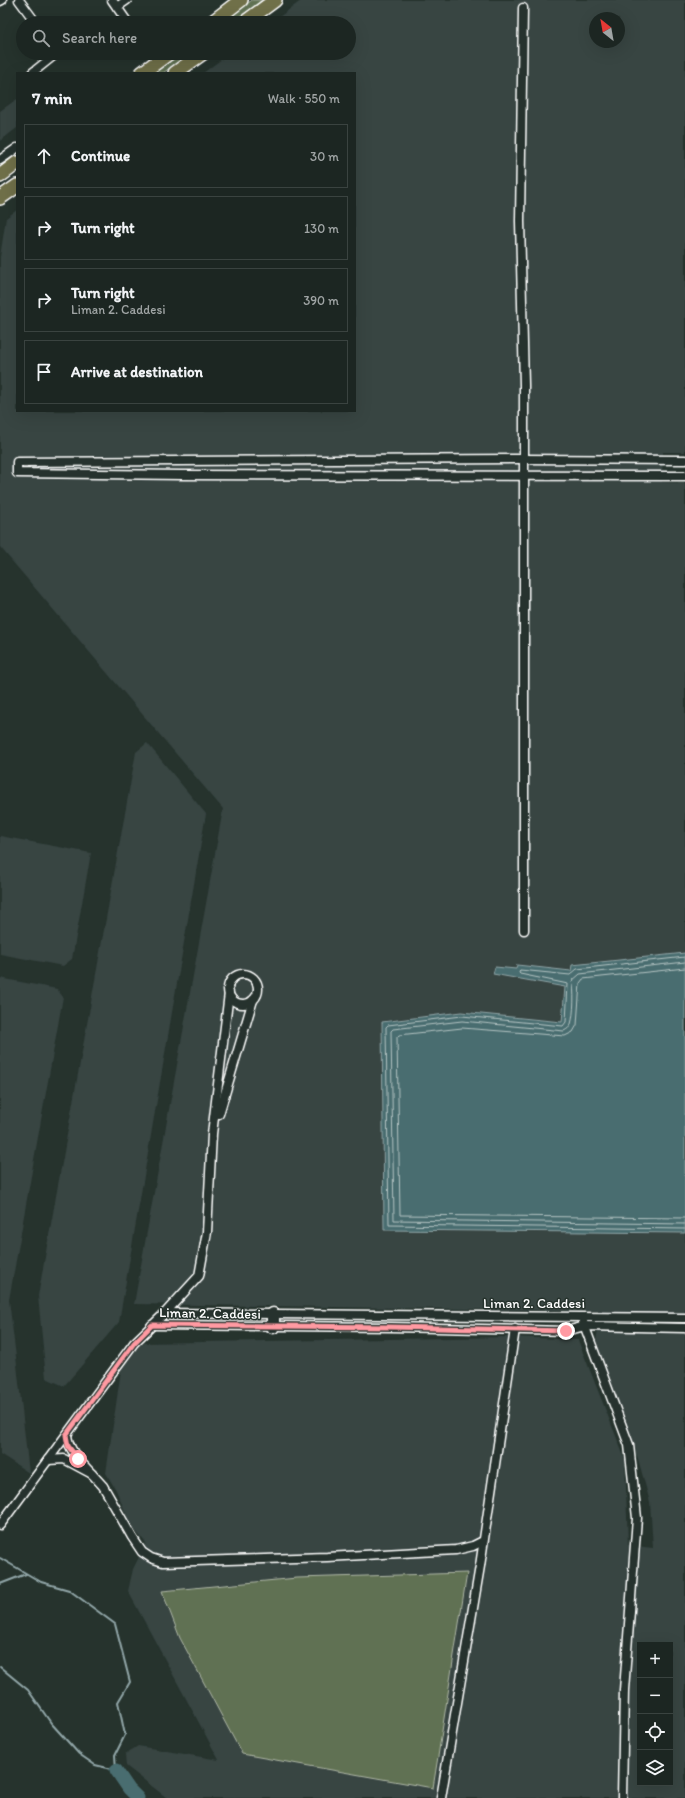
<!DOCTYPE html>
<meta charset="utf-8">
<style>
body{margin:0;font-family:Itim,sans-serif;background:#29322f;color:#f1f3f6}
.controls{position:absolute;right:12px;bottom:12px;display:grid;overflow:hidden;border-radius:0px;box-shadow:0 4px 16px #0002}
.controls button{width:36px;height:36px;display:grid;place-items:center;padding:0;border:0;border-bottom:1px solid #3a4340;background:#1c2622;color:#f1f3f6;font:20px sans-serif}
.compass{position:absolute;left:589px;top:12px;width:36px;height:36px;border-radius:50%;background:#1c2622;box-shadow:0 4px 16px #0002;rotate:329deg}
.stop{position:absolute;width:12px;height:12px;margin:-9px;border:3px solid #ff9aa2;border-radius:50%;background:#fff}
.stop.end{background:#ff9aa2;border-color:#fff;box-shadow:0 1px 4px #0008}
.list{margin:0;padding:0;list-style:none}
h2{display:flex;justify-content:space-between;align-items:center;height:52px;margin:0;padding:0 16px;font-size:17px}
h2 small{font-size:13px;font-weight:400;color:#a0a5a5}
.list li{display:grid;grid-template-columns:26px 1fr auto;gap:12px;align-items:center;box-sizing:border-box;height:64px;margin:0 8px 8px;padding:0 8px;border:1px solid #3a4340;border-radius:0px}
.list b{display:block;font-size:15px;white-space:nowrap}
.list p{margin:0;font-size:13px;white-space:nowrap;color:#a0a5a5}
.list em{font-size:13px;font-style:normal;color:#a0a5a5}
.icon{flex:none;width:22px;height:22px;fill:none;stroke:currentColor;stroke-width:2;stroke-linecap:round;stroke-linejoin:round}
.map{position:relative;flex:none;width:685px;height:1798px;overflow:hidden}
.search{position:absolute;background:#1c2622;box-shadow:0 4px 16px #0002;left:16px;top:16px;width:340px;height:44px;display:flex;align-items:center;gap:10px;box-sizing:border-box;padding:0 14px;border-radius:22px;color:#a0a5a5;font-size:15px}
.panel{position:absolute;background:#1c2622;box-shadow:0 4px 16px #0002;left:16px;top:72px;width:340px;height:340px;border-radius:0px}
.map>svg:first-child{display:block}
.built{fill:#374442;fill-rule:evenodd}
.green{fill:#607152;stroke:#b0b8a8}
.water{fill:#496d6f;stroke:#92a7a9}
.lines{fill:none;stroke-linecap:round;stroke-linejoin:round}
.shore{stroke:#b6c5c5;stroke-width:1}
.stream{stroke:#92a7a9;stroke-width:2}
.river{stroke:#496d6f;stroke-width:13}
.street-casing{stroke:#fff;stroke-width:11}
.secondary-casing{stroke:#fff;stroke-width:15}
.primary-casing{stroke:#fff;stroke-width:16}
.street{stroke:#26332d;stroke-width:8}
.secondary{stroke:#26332d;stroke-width:12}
.primary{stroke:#70704a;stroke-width:13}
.route{stroke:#ff9aa2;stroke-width:5}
.labels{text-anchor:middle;stroke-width:3;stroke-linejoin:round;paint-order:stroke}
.street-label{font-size:14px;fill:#fff;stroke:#26332d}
</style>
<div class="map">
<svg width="685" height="1798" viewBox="0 0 685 1798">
<rect width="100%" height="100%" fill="#26332d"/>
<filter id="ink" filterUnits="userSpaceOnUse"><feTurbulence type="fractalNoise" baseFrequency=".025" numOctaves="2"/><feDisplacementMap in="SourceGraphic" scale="8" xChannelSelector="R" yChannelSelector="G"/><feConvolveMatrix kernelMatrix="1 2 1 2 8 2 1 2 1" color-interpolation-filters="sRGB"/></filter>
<g filter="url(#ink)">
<g class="built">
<path d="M302,0H685V452H663L662,482L685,483V953L572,965L571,971L517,965L516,969L494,974L565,987L562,1022L461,1012L382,1022L384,1230L685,1233V1798H167L126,1766L125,1754L138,1746L219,1760L128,1591L133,1569L146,1543L131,1526L116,1490L106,1473L121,1370L141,1343L514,1337L578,1340L625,1459L628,1545L653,1548L650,1502L638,1459L596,1341L601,1311L134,1304L223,809L0,547V257L6,218L17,210V411H355V73H203L230,53H349V23H271ZM595,18H619V42H595ZM640,1645H670V1783H640Z"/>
<polygon points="17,99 17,128 0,141 0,111"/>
<polygon points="147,743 206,814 119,1322 64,1386 46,1378 38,1296 136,752"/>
<polygon points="0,836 91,853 72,959 63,966 0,954"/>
<polygon points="0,978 57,989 63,997 9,1300 17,1365 29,1473 0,1454"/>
</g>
<g class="green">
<polygon points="252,0 266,0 232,23 223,23"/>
<polygon points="182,53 190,53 163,73 154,73"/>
<polygon points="467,1573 433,1788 242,1754 180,1638 162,1591 297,1578"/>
</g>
<polygon class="water" points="685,953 685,1233 384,1230 382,1022 461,1012 562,1022 565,987 493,974 495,967 516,969 517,965 571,971 572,965"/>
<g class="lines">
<g class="shore">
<polyline points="685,957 577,969 570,975 520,970 519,973 520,974 568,984 566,1022 563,1026 462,1016 388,1025 386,1027 389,1225 685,1229"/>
<path d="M685,962L580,974L572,981C575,989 574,1015 571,1024C570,1028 567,1029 564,1031L462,1021L393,1029L391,1031L394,1220L685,1224"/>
<polyline points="685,968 583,979 580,983 577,1025 573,1032 565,1036 462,1028 399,1035 397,1037 400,1215 685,1218"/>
</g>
<g class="stream">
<polyline points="0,1558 41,1582 69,1590 115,1624 130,1682 118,1702 125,1735 115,1755 116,1770 95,1765 79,1754 51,1723 28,1690 0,1667"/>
<polyline points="0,1584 26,1574"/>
</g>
<polyline class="river" points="116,1770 129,1789 138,1798"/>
<g class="street-casing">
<g id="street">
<polyline points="19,0 36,23"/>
<polyline points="112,0 128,23"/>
<polyline points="0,1 2,0"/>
<polyline points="117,7 127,0"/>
<polyline points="523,8 520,221 524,385 524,930"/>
<polyline points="152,53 159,61"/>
<polyline points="32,73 57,53"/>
<polyline points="0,160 17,148"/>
<polyline points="685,460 523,459 17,462 17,473 181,475 685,476"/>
<circle cx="243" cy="989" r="15"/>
<polyline points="219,1114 253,1000"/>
<polyline points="165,1313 199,1276 207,1232 212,1134 229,993"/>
<polyline points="583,1322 629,1445 637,1518 624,1690 622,1798"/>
<polyline points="152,1325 391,1327 566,1331 585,1326 685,1328"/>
<path d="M48,1460L64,1459L92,1474C81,1462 69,1452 67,1435"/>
<polyline points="92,1474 103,1486 132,1537 142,1552 151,1558 163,1562 327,1557 456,1550 473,1546 483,1541"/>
<polyline points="0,1525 134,1343 165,1313 685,1318"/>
<polyline points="441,1798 480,1566 515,1329"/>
</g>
</g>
<g class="secondary-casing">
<polyline id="secondary" points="273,1314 273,1327"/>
</g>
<g class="primary-casing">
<g id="primary">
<polyline points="211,23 241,0"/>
<polyline points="244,23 275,0"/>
<polyline points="142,73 169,53"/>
<polyline points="175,73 203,53"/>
<polyline points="0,176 17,163"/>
<polyline points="0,198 17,186"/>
</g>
</g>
<use href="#street" class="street"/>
<use href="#secondary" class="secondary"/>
<use href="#primary" class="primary"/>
</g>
</g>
<g class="lines" filter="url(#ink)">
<polyline class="route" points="78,1459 68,1446 66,1435 134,1343 152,1325 391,1327 566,1331"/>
</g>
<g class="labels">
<g class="street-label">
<text x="534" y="1308">Liman 2. Caddesi</text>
<text transform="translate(210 1313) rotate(1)" y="5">Liman 2. Caddesi</text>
</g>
</g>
</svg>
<div class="controls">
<button>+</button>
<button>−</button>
<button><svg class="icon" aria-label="locate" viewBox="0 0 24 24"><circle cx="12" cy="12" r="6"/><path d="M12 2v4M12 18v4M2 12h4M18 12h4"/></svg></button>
<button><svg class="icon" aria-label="layers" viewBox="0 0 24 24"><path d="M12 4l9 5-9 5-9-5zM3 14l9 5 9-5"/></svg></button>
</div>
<svg class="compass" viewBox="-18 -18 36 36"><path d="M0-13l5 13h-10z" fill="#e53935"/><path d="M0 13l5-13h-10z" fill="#a0a5a5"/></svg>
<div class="stop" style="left:78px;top:1459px"></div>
<div class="stop end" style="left:566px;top:1331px"></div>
<div class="search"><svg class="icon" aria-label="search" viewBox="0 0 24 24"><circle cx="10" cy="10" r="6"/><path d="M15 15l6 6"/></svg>Search here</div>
<section class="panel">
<h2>7 min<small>Walk · 550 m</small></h2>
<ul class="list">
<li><svg class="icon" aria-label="ahead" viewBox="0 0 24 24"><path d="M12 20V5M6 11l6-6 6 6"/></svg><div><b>Continue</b></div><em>30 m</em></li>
<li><svg class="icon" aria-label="right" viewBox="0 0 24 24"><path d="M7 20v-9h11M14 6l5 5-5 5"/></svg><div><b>Turn right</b></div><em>130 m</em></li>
<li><svg class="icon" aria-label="right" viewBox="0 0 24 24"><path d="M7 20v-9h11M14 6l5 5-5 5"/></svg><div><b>Turn right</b><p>Liman 2. Caddesi</p></div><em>390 m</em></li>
<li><svg class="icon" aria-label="arrive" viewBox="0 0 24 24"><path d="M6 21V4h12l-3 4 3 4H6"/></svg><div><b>Arrive at destination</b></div></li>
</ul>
</section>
</div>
